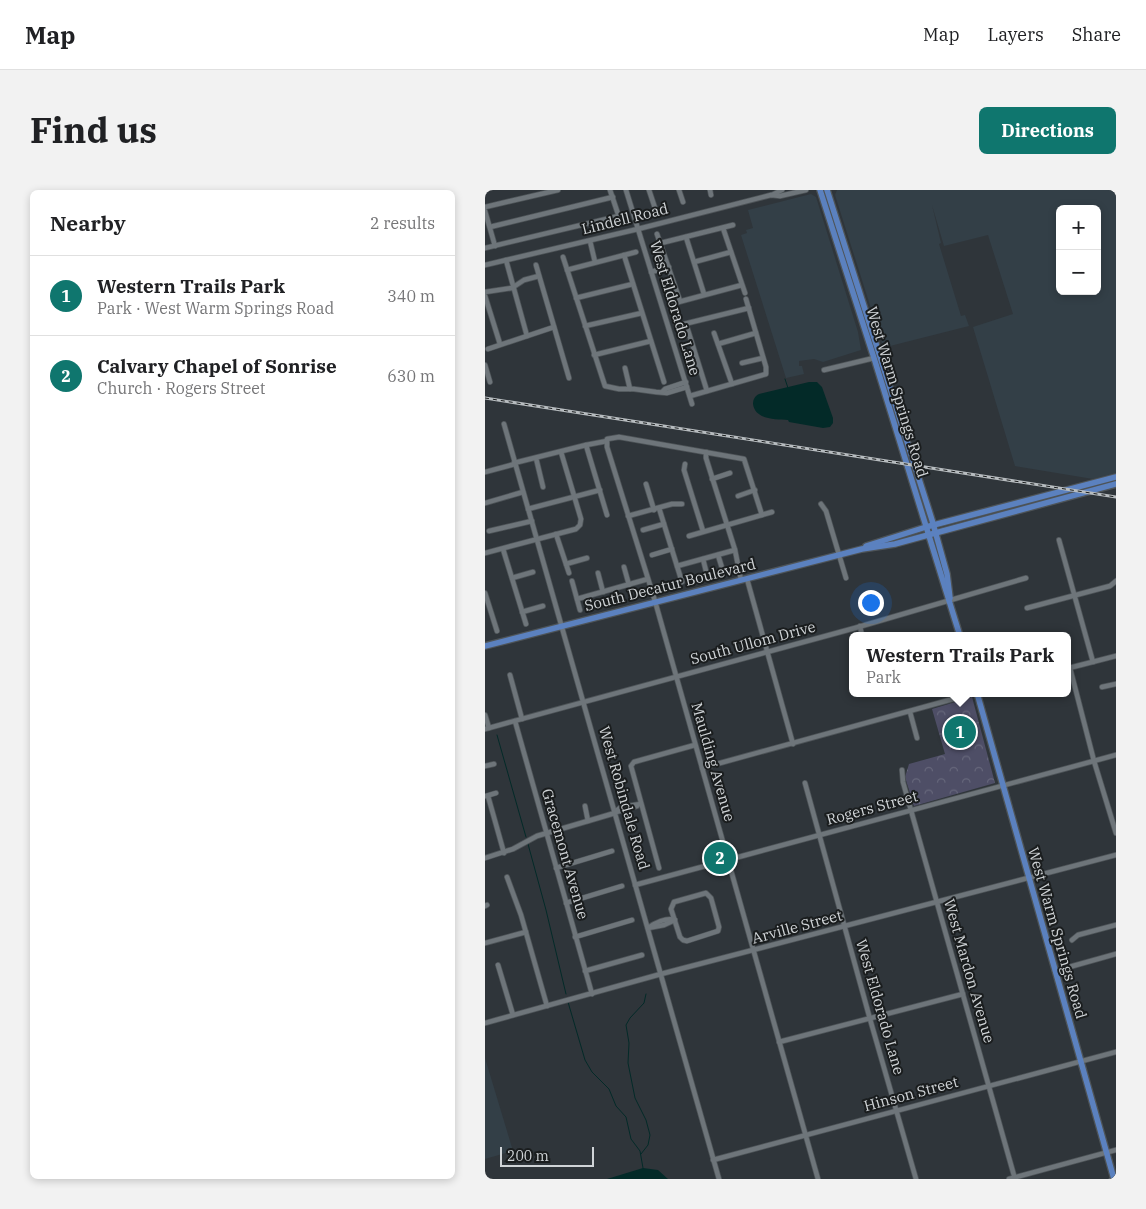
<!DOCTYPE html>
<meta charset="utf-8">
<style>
body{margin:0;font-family:"IBM Plex Serif",serif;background:#f2f2f2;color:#202124}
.controls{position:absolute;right:15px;top:15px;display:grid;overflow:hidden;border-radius:8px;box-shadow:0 2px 8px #0003}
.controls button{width:45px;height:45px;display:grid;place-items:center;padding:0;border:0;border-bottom:1px solid #e0e0e0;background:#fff;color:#202124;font:25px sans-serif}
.scale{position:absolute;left:15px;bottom:12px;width:94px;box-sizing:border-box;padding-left:5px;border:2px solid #d0d4d7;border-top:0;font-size:14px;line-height:18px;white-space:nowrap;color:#d0d4d7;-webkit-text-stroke:4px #1a1d1e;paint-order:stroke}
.you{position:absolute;left:385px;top:412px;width:18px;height:18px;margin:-12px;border:4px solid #fff;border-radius:50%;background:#1a73e8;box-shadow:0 0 0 8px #1a73e833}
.badge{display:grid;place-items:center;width:32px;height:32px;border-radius:50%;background:#0f766e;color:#fff;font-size:16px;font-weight:700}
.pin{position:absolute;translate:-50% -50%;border:2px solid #fff;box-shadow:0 1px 5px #0006}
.popup{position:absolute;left:364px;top:442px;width:222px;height:65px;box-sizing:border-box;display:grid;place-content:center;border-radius:8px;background:#fff;filter:drop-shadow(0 1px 4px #0005);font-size:16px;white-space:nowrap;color:#757577}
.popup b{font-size:19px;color:#202124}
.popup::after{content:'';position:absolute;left:50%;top:100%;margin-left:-10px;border:10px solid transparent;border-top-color:#fff}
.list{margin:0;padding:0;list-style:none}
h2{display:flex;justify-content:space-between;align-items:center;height:65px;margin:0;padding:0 20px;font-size:21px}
h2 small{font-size:16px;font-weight:400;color:#757577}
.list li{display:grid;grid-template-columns:32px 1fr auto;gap:15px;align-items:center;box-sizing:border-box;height:80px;padding:0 20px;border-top:1px solid #e0e0e0}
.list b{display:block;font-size:19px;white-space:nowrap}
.list p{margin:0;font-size:16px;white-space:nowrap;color:#757577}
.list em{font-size:16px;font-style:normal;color:#757577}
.map{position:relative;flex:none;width:631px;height:989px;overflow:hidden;border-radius:8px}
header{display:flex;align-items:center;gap:30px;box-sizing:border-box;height:70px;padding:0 25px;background:#fff;border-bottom:1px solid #e0e0e0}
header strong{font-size:24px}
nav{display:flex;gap:28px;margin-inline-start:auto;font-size:18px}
.intro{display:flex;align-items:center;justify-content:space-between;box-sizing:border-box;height:120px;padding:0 30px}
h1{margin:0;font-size:35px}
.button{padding:12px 22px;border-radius:8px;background:#0f766e;color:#fff;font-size:18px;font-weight:700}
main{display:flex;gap:30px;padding:0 30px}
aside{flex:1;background:#fff;border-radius:8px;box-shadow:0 2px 8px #0003}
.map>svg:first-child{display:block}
.built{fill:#333f47;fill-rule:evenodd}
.forest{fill:url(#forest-crowns)}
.water{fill:#032a28}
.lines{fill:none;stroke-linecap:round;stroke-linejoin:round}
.stream{stroke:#032a28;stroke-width:1}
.minor-casing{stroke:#4e5458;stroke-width:6}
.major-casing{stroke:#4e5458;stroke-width:8}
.minor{stroke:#6e757a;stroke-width:4.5}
.major{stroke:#5b81bf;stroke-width:5.5}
.rail-casing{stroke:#b7bcbf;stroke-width:3}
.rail{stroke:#1a1d1e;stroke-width:1;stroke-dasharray:4;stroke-linecap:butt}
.labels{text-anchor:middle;stroke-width:4;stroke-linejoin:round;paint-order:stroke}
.street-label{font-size:15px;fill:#d0d4d7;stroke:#1a1d1e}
</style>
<header>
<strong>Map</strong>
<nav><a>Map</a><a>Layers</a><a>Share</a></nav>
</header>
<div class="intro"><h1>Find us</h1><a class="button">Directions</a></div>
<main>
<aside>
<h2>Nearby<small>2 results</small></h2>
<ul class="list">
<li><span class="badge">1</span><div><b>Western Trails Park</b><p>Park · West Warm Springs Road</p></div><em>340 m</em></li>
<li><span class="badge">2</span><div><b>Calvary Chapel of Sonrise</b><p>Church · Rogers Street</p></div><em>630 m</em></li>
</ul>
</aside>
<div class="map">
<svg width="631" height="989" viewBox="0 0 631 989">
<defs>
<pattern id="forest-crowns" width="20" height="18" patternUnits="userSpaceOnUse" patternTransform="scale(1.25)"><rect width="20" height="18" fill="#4e4e66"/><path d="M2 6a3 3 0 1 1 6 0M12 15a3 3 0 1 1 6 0" fill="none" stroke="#66677b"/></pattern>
</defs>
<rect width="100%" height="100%" fill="#2f353a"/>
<g class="built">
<path d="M352,0H631V283L608,289L530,276L488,137L528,124L503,45L459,56L447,15L456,53L454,54L476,126L480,125L484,136L405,156L397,153L350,5ZM575,19H612V101H575Z"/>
<polygon points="326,4 331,7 373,142 376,160 338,172 329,169 314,171 314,176 317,176 319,184 301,188 256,45 262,43 261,40 268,38 263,20"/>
<polygon points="0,868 28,961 0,969"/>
</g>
<polygon class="forest" points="487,507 510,593 429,616 420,587 424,574 460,564 447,519"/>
<g class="water">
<path d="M324,192H332L337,197L348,228V233L345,237L338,238L304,232L303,230C291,229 270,230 268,214C268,209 270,206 274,204Z"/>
<polygon points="158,978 173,980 183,989 122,989"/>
</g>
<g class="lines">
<g class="stream">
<polyline points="300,189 303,198"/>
<polyline points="12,545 41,647"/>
<polyline points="43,654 61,720 81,804"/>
<polyline points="83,812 100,870 107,882 124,899 131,916 141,927 146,949 155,961 158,978"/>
<polyline points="156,964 163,955 165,945 161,930 150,908 143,873 144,853 141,835 145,828 159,813 161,804"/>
</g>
<g class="minor-casing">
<g id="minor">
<polyline points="125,0 136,33"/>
<polyline points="141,0 207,214"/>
<polyline points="164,0 171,21"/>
<polyline points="194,0 198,12"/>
<polyline points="225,0 226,5"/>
<polyline points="287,5 297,0"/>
<polyline points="0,17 73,0"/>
<polyline points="0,21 10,56"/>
<polyline points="5,37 128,7"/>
<polyline points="238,38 260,103"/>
<polyline points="172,44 195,111"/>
<polyline points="201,47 219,104"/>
<polyline points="105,51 110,72"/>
<polyline points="176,53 248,35"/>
<polyline points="0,58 134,26"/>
<polyline points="139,65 179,192"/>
<polyline points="78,67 120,196 134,199 149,199 171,202 182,203 202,197"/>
<polyline points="21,70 42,146"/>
<polyline points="209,72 246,62"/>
<polyline points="0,75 153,39 286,5 295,6 321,0"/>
<polyline points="51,75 84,188"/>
<polyline points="82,80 151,62"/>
<polyline points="166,82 184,77"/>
<polyline points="0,102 27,98 39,90 54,86"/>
<polyline points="0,106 15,154"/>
<polyline points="91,108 148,94"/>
<polyline points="186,114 257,95"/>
<polyline points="201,134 222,201"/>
<polyline points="100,136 157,123"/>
<polyline points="191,136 264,118"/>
<polyline points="229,143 247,194"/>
<polyline points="233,154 271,143"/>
<polyline points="3,159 69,137"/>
<polyline points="109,165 166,151"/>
<polyline points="257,173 278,168"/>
<polyline points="0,175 5,192"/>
<polyline points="140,178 145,199"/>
<polyline points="339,180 389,168"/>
<polyline points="177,202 180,199 201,192"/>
<polyline points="205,206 281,184 281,177 261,109"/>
<polyline points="19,234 234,989"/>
<polyline points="101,255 122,325"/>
<polyline points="221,262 221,268 250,360 256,390"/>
<polyline points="51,268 58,297"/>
<polyline points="29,273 101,255 122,251"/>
<polyline points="200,274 199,280 218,341"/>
<polyline points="0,282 30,274"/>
<polyline points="227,289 245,283"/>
<polyline points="161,294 169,320"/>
<polyline points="253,306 270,300"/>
<polyline points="0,313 38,302"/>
<polyline points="336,314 341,321 361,388"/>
<polyline points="174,318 197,392"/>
<polyline points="43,319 115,300"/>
<polyline points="277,325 259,269 134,247 122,249 122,257 170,411 333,989"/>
<polyline points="143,326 187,314 197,314"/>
<polyline points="158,340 179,334"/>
<polyline points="4,341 47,331"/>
<polyline points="71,344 84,383"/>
<polyline points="204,346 287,322"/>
<polyline points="574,350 608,472"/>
<polyline points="18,359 41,434"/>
<polyline points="0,363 91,339 95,335 96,329 76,262"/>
<polyline points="167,365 187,359"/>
<polyline points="233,365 237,378"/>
<polyline points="218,369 221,381"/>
<polyline points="81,374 102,368"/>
<polyline points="192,376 250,360"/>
<polyline points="139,377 144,395"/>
<polyline points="113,383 118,402"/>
<polyline points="27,388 48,382"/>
<polyline points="262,389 308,554"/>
<polyline points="87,391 95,420"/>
<polyline points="0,403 12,441"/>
<polyline points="92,409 163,389"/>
<polyline points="542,418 625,396 631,391"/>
<polyline points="37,422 58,416"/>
<polyline points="375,436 377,446"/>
<polyline points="584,478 631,466"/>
<polyline points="585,478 609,571 631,643"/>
<polyline points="25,485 37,529"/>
<polyline points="617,497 631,494"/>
<polyline points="425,522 432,548"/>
<polyline points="0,525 4,538"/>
<polyline points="30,531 107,804"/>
<polyline points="0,539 370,438 541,388"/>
<polyline points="0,576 9,574"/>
<polyline points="217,578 490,503"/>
<polyline points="417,580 418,592 530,989"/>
<polyline points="320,593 385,829 431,989"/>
<polyline points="1,606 11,603"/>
<polyline points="3,606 19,663"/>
<polyline points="100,616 103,631"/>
<polyline points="130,622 136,617 156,614"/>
<polyline points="131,622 152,616"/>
<polyline points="0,668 28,659 52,646 130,623"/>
<polyline points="71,678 127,661"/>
<polyline points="174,678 146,576 149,572 210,555"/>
<polyline points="22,687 36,725 62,816"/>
<polyline points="150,695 631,565"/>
<polygon points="221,703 226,708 234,737 233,741 202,751 198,750 195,747 186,719 189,712"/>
<polyline points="81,713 137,696"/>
<polyline points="0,716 2,715"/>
<path d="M163,738C169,733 182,727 190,730"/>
<polyline points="163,738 179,735 190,730"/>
<polyline points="90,747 147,730"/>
<polyline points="587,750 593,745 631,735"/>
<polyline points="0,753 41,742"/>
<polyline points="13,775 28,825"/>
<polyline points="100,781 157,765"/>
<polyline points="570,781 631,764"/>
<polyline points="0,833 176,784 631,665"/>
<polyline points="294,852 478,804"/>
<polyline points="228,970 631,862"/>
<polyline points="524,989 631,960"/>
</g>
</g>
<g class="major-casing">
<g id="major">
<polyline points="335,0 389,168 475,446"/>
<polyline points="342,0 447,330 462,384 465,408"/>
<polyline points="381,356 441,337 631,287"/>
<polyline points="0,456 377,359 410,354 443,345 631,294"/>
<polyline points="492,503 629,989"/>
</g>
</g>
<use href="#minor" class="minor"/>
<use href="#major" class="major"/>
<g class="rail-casing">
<polyline id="rail" points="0,208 631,307"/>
</g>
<use href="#rail" class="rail"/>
</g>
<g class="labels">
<g class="street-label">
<text transform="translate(140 29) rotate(-14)" y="5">Lindell Road</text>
<text transform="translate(190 118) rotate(73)" y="5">West Eldorado Lane</text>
<text transform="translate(412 202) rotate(73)" y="5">West Warm Springs Road</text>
<text transform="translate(185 395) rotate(-14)" y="5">South Decatur Boulevard</text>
<text transform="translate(268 453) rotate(-15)" y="5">South Ullom Drive</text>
<text transform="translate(228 572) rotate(74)" y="5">Maulding Avenue</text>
<text transform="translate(139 608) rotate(74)" y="5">West Robindale Road</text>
<text transform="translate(387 618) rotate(-15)" y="5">Rogers Street</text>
<text transform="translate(80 664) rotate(74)" y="5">Gracemont Avenue</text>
<text transform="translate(312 737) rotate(-15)" y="5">Arville Street</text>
<text transform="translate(572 743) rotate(74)" y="5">West Warm Springs Road</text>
<text transform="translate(484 781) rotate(74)" y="5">West Mardon Avenue</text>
<text transform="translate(395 817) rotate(74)" y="5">West Eldorado Lane</text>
<text transform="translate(426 904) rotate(-15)" y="5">Hinson Street</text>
</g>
</g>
</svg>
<div class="controls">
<button>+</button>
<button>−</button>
</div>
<div class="scale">200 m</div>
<div class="you"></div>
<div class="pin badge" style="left:475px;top:542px">1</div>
<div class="popup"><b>Western Trails Park</b>Park</div>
<div class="pin badge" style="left:235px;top:668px">2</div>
</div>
</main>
